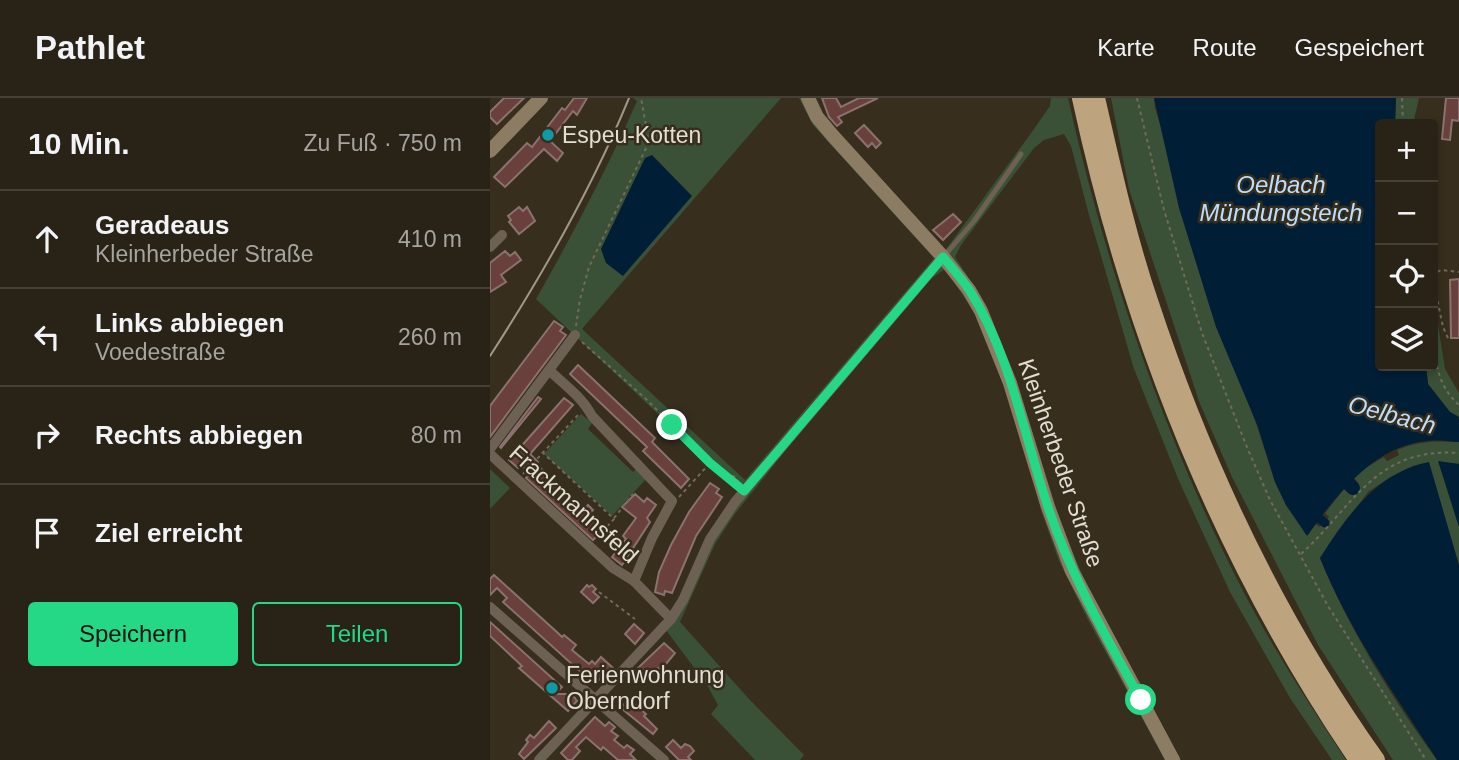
<!DOCTYPE html>
<html lang="de">
<meta charset="utf-8">
<style>
body{margin:0;font-family:Arial,sans-serif;background:#352f23;color:#f1f3f6}
.controls{position:absolute;right:21px;top:21px;display:grid;overflow:hidden;border-radius:7px;box-shadow:0 4px 10px #0003}
.controls button{width:63px;height:63px;display:grid;place-items:center;padding:0;border:0;border-bottom:2px solid #453f35;background:#292216;color:#f1f3f6;font:35px sans-serif}
.stop{position:absolute;width:21px;height:21px;margin:-16px;border:5px solid #24d886;border-radius:50%;background:#fff}
.stop.end{background:#24d886;border-color:#fff;box-shadow:0 2px 7px #0008}
.list{margin:0;padding:0;list-style:none}
h2{display:flex;justify-content:space-between;align-items:center;height:91px;margin:0;padding:0 28px;font-size:30px}
h2 small{font-size:23px;font-weight:400;color:#a5a4a1}
.list li{display:grid;grid-template-columns:46px 1fr auto;gap:21px;align-items:center;box-sizing:border-box;height:98px;padding:0 28px;border-top:2px solid #453f35}
.list b{display:block;font-size:26px;white-space:nowrap}
.list p{margin:0;font-size:23px;white-space:nowrap;color:#a5a4a1}
.list em{font-size:23px;font-style:normal;color:#a5a4a1}
.actions{display:flex;gap:14px;padding:21px 28px}
.actions a{flex:1;padding:16px 0;border:2px solid #24d886;border-radius:7px;text-align:center;font-size:24px;color:#24d886}
.actions .main{background:#24d886;color:#111}
.icon{flex:none;width:38px;height:38px;fill:none;stroke:currentColor;stroke-width:2;stroke-linecap:round;stroke-linejoin:round}
.map{position:relative;flex:none;width:969px;height:662px;overflow:hidden}
header{display:flex;align-items:center;gap:42px;box-sizing:border-box;height:98px;padding:0 35px;background:#292216;border-bottom:2px solid #453f35}
header strong{font-size:33px}
nav{display:flex;gap:38px;margin-inline-start:auto;font-size:24px}
main{display:flex}
aside{flex:1;background:#292216}
.map>svg:first-child{display:block}
.green{fill:#3a5137}
.water{fill:#001f37}
.lines{fill:none;stroke-linecap:round;stroke-linejoin:round}
.canal{stroke:#001f37;stroke-width:9}
.river{stroke:#001f37;stroke-width:14}
.building{fill:#6a403c;stroke:#8a726f;stroke-width:2}
.path{stroke:#726a5b;stroke-width:2;stroke-dasharray:3.5 3.5;stroke-linecap:butt}
.lane{stroke:#6c6152;stroke-width:5}
.street{stroke:#6c6152;stroke-width:10}
.secondary{stroke:#8d7c64;stroke-width:14}
.highway{stroke:#bea37f;stroke-width:18}
.tram{stroke:#9f988b;stroke-width:2}
.route{stroke:#24d886;stroke-width:9}
.culture-dot{fill:#0f9aa8;stroke:#372e1d;stroke-width:2.5}
.labels{text-anchor:middle;stroke-width:5;stroke-linejoin:round;paint-order:stroke}
.poi-label{font-size:23px;fill:#e3ddd2;stroke:#372e1d;text-anchor:start}
.street-label{font-size:23px;fill:#e3ddd2;stroke:#372e1d}
.water-label{font-size:24px;font-style:italic;fill:#bddefb;stroke:#372e1d}
</style>
<header>
<strong>Pathlet</strong>
<nav><a>Karte</a><a>Route</a><a>Gespeichert</a></nav>
</header>
<main>
<aside>
<h2>10 Min.<small>Zu Fuß · 750 m</small></h2>
<ul class="list">
<li><svg class="icon" aria-label="ahead" viewBox="0 0 24 24"><path d="M12 20V5M6 11l6-6 6 6"/></svg><div><b>Geradeaus</b><p>Kleinherbeder Straße</p></div><em>410 m</em></li>
<li><svg class="icon" aria-label="left" viewBox="0 0 24 24"><path d="M17 20v-9H6M10 6l-5 5 5 5"/></svg><div><b>Links abbiegen</b><p>Voedestraße</p></div><em>260 m</em></li>
<li><svg class="icon" aria-label="right" viewBox="0 0 24 24"><path d="M7 20v-9h11M14 6l5 5-5 5"/></svg><div><b>Rechts abbiegen</b></div><em>80 m</em></li>
<li><svg class="icon" aria-label="arrive" viewBox="0 0 24 24"><path d="M6 21V4h12l-3 4 3 4H6"/></svg><div><b>Ziel erreicht</b></div></li>
</ul>
<div class="actions"><a class="main">Speichern</a><a>Teilen</a></div>
</aside>
<div class="map">
<svg width="969" height="662" viewBox="0 0 969 662">
<rect width="100%" height="100%" fill="#372e1d"/>
<g class="green">
<path d="M143,0H291L92,231L255,382L444,160L323,27L309,0H322L336,25L454,154L539,38L560,8L561,0H578C615,167 673,337 751,489C782,549 819,606 856,662H842L800,600L740,494L689,383L644,271L599,117L581,48L574,36L554,42L544,50L471,147L465,159C525,247 538,333 573,430C603,511 650,586 691,662H675L598,522L569,463L552,415L532,342L505,263L484,214L455,171L442,180L343,293L244,417L225,446L190,524L259,601L314,657L310,662H265L221,616L228,607L217,587L176,532L232,427L254,397L46,201C83,136 117,71 147,3Z"/>
<path d="M621,0H664L665,10L785,384L796,407L818,437L825,426L830,429L839,419L835,415L854,391L859,395L868,385L864,380L872,372L894,359L897,363L909,357L907,352C929,343 945,343 969,344V366L949,364L969,429V467L963,448L925,367L899,380L878,394L830,460C859,531 902,600 947,662H903L828,547L742,379L710,306L639,91Z"/>
<polygon points="906,0 929,0 923,26 905,26"/>
<polygon points="943,195 955,271 969,295 969,319 960,314 938,286 936,268 943,268"/>
<polygon points="91,316 102,325 98,331 143,374 147,370 157,380 122,418 54,356"/>
<polygon points="0,371 20,390 0,411"/>
</g>
<g class="water">
<path d="M664,0H906L905,26H890V268H936L938,286L960,314L969,319V344C959,344 947,341 937,343C883,348 846,398 817,438L796,407L785,384L768,329L726,229L689,110Z"/>
<polygon points="162,57 202,98 133,178 116,165 111,151 155,60"/>
<polygon points="948,363 969,366 969,429"/>
<path d="M939,364L969,467V662H947L942,654C901,591 858,530 830,460C857,417 888,374 939,364Z"/>
</g>
<g class="lines">
<polyline class="canal" points="830,421 835,425"/>
<polyline class="river" points="859,386 863,390"/>
</g>
<g class="building">
<polygon points="14,0 34,0 7,26 0,19 0,14"/>
<polygon points="84,0 97,0 87,17 83,13 60,43 73,55 67,63 54,51 15,89 4,79 37,45 42,49 72,10 75,12"/>
<polygon points="332,0 346,0 351,9 369,0 388,0 348,19 352,24 347,28 339,19"/>
<polygon points="956,0 969,0 969,23 962,22 960,42 952,41"/>
<polygon points="374,27 391,45 386,50 382,45 378,49 365,35"/>
<polygon points="29,109 33,113 37,109 45,123 29,136 19,124 21,122 18,118"/>
<polygon points="463,116 471,124 453,142 443,132"/>
<polygon points="15,153 20,158 25,154 31,162 11,177 16,184 0,194 0,165"/>
<polygon points="969,181 969,240 961,240 960,182"/>
<polygon points="64,223 73,229 70,233 76,237 0,339 0,308"/>
<polygon points="88,267 165,340 162,344 199,381 191,390 153,353 157,349 80,276"/>
<polygon points="48,299 51,301 11,350 10,349"/>
<polygon points="74,300 83,307 40,356 48,364 46,366 94,411 98,407 103,412 100,415 118,433 113,438 110,435 103,442 36,380 40,376 31,366 28,370 19,362"/>
<polygon points="220,385 229,391 226,395 232,399 206,438 182,495 175,493 174,497 165,494 169,474 181,447 199,414"/>
<polygon points="145,396 154,404 157,400 166,407 157,420 160,424 132,467 122,459 136,441 133,438 146,420 132,409"/>
<polygon points="4,477 69,536 72,539 74,537 86,547 82,552 99,566 102,563 105,566 111,559 123,570 104,586 13,504 17,500 7,490 0,497 0,481"/>
<polygon points="97,487 99,489 102,487 106,491 103,494 109,499 103,505 91,494"/>
<polygon points="0,524 72,589 65,596 82,596 87,603 78,613 29,570 32,568 0,538"/>
<polygon points="144,526 154,535 145,546 135,536"/>
<polygon points="174,545 185,555 171,572 168,570 159,580 148,570"/>
<polygon points="138,601 156,616 154,618 167,631 163,636 131,610"/>
<polygon points="105,619 115,628 119,624 125,629 121,633 128,638 124,642 134,650 137,647 144,652 140,656 146,662 128,662 113,649 111,652 96,639 86,649 90,653 82,662 78,662 71,655"/>
<polygon points="59,623 66,630 34,661 29,656 38,644 36,642 40,637 44,640"/>
<polygon points="183,642 191,650 195,646 200,648 204,653 198,659 201,662 189,662 176,649"/>
</g>
<g class="lines">
<g class="path">
<polyline points="647,0 674,112 712,235 756,347 780,402 838,508 936,662"/>
<polyline points="912,0 913,26"/>
<polyline points="86,228 90,201 99,169 159,44 151,0"/>
<polyline points="958,240 953,229 943,181 945,175 951,172 969,174"/>
<polyline points="92,244 156,301 220,365 247,387"/>
<path d="M943,247C947,271 950,290 969,307"/>
<polyline points="52,354 124,421 106,441"/>
<polyline points="229,372 245,379 250,386"/>
<polyline points="33,376 89,316"/>
<polyline points="189,399 220,365"/>
<polyline points="124,420 143,396"/>
<path d="M811,456C864,408 885,349 969,355"/>
<polyline points="109,494 145,521"/>
</g>
<polyline class="lane" points="455,157 484,123 531,56"/>
<g class="street">
<polyline points="0,149 12,137"/>
<polyline points="0,351 85,237"/>
<path d="M0,356L123,470L144,483L162,440L182,403L102,318C92,299 75,287 60,273"/>
<polyline points="144,483 181,521"/>
<polyline points="0,509 174,662"/>
<polyline points="49,662 181,521 193,502 220,441 245,404 453,159"/>
</g>
<g class="secondary">
<polyline points="318,0 327,19 343,38 453,159 479,192 491,213 520,285 558,409 582,473 683,662"/>
<polyline points="0,53 51,0"/>
</g>
<g class="highway">
<path d="M591,0C642,236 732,462 868,662"/>
<path d="M606,0C622,69 637,139 660,206C713,366 788,524 886,662"/>
</g>
<path class="tram" d="M0,258C53,176 102,90 139,0"/>
</g>
<g class="lines">
<path class="route" d="M182,327L220,365L254,393L453,159C462,170 472,181 480,193C521,258 534,338 558,409C581,478 616,539 651,602"/>
</g>
<g class="culture-dot">
<circle cx="58" cy="37" r="7"/>
<circle cx="62" cy="590" r="7"/>
</g>
<g class="labels">
<g class="poi-label">
<text x="72" y="45">Espeu-Kotten</text>
<text x="76" y="585">Ferienwohnung<tspan x="76" dy="26">Oberndorf</tspan></text>
</g>
<g class="street-label">
<text transform="translate(571 365) rotate(71)" y="8">Kleinherbeder Straße</text>
<text transform="translate(84 406) rotate(42)" y="8">Frackmannsfeld</text>
</g>
<g class="water-label">
<text x="791" y="95">Oelbach<tspan x="791" dy="28">Mündungsteich</tspan></text>
<text transform="translate(902 317) rotate(15)" y="8">Oelbach</text>
</g>
</g>
</svg>
<div class="controls">
<button>+</button>
<button>−</button>
<button><svg class="icon" aria-label="locate" viewBox="0 0 24 24"><circle cx="12" cy="12" r="6"/><path d="M12 2v4M12 18v4M2 12h4M18 12h4"/></svg></button>
<button><svg class="icon" aria-label="layers" viewBox="0 0 24 24"><path d="M12 4l9 5-9 5-9-5zM3 14l9 5 9-5"/></svg></button>
</div>
<div class="stop" style="left:651px;top:602px"></div>
<div class="stop end" style="left:182px;top:327px"></div>
</div>
</main>
